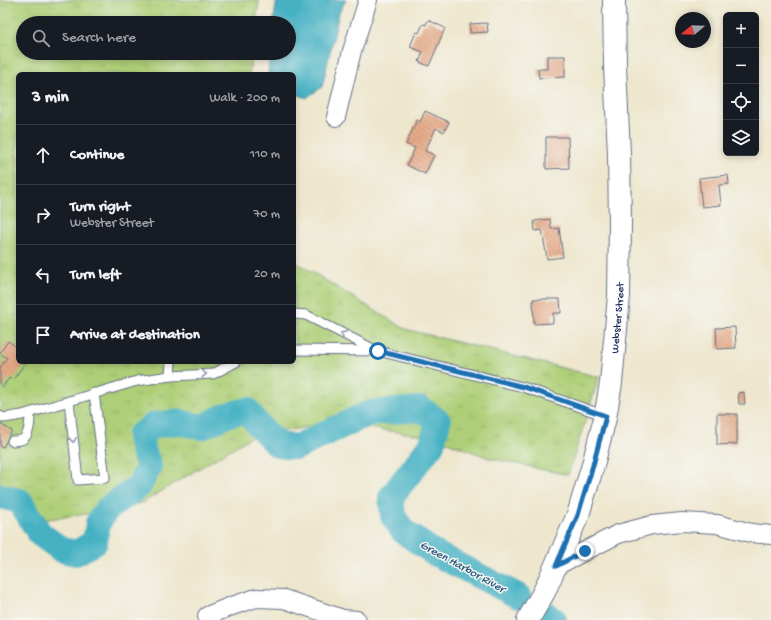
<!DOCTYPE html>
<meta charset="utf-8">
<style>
body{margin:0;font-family:"Gochi Hand",sans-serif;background:#20242c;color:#f1f3f6}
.controls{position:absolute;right:12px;top:12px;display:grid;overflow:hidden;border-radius:6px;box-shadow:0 2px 6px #0003}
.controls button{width:36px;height:36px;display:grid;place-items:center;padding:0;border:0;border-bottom:1px solid #363941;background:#171b24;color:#f1f3f6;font:20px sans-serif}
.compass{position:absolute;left:675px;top:12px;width:36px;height:36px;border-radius:50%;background:#171b24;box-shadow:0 2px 6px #0003;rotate:251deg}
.stop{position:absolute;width:12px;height:12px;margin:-9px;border:3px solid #1f6fb2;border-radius:50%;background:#fff}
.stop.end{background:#1f6fb2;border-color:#fff;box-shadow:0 1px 4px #0008}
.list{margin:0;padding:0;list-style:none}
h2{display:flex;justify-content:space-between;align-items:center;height:52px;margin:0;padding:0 16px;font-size:17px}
h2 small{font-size:13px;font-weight:400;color:#9ea1a6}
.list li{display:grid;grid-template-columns:26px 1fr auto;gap:12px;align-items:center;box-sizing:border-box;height:60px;padding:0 16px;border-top:1px solid #363941}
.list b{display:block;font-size:15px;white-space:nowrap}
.list p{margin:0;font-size:13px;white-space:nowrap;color:#9ea1a6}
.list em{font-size:13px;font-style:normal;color:#9ea1a6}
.icon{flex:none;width:22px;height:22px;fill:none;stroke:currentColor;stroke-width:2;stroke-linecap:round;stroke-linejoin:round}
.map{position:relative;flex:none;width:771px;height:620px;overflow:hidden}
.search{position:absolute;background:#171b24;box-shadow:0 2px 6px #0003;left:16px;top:16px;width:280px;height:44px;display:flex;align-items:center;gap:10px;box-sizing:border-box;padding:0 14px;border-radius:22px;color:#9ea1a6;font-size:15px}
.panel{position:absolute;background:#171b24;box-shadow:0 2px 6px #0003;left:16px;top:72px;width:280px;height:292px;border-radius:6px}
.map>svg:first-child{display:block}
.grass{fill:url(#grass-tufts);stroke:#647f6a}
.water{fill:#45b1c3;stroke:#307090}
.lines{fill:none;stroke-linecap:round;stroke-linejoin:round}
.river{stroke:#45b1c3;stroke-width:26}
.building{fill:url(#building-back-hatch)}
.service-casing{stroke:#656f85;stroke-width:11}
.minor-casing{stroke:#656f85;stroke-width:20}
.tertiary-casing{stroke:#656f85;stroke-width:24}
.service{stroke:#fff;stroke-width:9}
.minor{stroke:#fff;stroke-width:18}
.tertiary{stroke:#fff;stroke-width:22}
.oneway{stroke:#8d97ae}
.route{stroke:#1f6fb2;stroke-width:5}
.labels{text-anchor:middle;stroke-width:3;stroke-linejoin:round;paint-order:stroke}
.street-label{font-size:11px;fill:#1b2f5e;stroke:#f6f6f2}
.water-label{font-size:12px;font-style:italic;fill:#2a5c81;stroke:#f6f6f2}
</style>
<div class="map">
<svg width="771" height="620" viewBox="0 0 771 620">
<defs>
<pattern id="grass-tufts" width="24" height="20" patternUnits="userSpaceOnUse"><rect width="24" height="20" fill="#aecf77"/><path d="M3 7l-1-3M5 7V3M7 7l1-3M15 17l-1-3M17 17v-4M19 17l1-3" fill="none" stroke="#95b269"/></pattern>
<pattern id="building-back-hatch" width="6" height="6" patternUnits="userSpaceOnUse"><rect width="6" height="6" fill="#e6ab88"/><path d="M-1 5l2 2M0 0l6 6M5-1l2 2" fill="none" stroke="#ba8c72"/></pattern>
</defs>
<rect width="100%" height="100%" fill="#f6f6f2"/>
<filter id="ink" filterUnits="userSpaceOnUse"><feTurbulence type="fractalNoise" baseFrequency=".025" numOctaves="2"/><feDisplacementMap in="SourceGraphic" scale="8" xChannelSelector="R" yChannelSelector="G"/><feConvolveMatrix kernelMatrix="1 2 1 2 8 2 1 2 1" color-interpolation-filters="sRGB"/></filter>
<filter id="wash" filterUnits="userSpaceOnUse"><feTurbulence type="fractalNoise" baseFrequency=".012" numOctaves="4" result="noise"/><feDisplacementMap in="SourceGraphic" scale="16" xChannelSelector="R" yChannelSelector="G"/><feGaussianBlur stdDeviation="0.9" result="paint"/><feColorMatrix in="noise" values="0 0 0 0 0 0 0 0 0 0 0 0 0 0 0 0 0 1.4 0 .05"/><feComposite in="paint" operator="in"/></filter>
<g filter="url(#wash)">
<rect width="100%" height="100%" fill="#eee7ce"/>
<polygon class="grass" points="0,0 259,0 256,23 23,23 23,53 252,53 249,74 18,74 18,362 294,362 294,261 405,329 599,377 568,475 489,458 434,437 329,423 251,437 142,503 93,513 42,520 0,508"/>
<polygon class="water" points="277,0 346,0 339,13 322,87 306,98 294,93 294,74 268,74 270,53 289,53 289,23 273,23"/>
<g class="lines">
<g class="river">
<polyline points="0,496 20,501 40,534 62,550 76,553 95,542 98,523 107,509 139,486 149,466 142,447 140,435 154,425 179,422 202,427 227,415 247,410 259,426 278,445 297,447 369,413 421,409 438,421 432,444 391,497 393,516 403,531 436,554 518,596"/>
<polyline points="547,615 554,620"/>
</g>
</g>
<g id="blocks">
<g class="building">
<polygon points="428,20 445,28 429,66 419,62 423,52 410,47 416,32 419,33 423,24 426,25"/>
<polygon points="487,23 488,32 470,33 470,24"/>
<polygon points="547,56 565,56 565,77 539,78 538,69 547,69"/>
<polygon points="425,111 449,122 444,132 436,128 425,151 434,155 425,174 407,165 415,148 406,144 417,120 420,122"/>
<polygon points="546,137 568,137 569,168 546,169"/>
<polygon points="728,175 729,184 719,185 721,205 702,207 699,178"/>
<polygon points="550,219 551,229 559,228 563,257 547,259 542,230 535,231 534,221"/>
<polygon points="533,299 560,299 561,313 553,313 553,323 534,324"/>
<polygon points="735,327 736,348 717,349 716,328"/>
<polygon points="8,341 18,348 18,362 26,362 13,380 9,378 3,387 0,385 0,368 7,358 0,353"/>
<polygon points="744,392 745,404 739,404 738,393"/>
<polygon points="717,414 737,414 737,444 717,445"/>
<polygon points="0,424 12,431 3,447 0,446"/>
</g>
</g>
</g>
<g filter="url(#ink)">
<use href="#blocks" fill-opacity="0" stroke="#656f85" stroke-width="1"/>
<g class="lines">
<g class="service-casing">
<g id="service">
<polyline points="294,314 306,315 375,350"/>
<polyline points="294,350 378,351 523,387 606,416"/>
<polyline points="170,376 171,362"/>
<polyline points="69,401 78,480 105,478 94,393"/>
<polyline points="0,416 4,418 22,415 137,381 170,376 213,374 236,362"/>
<path d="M12,441C16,441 20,441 23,439C30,434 30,421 30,413"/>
</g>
</g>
<g class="minor-casing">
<g id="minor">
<polyline points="336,117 352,51 368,0"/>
<polyline points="556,566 618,534 652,525 682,522 717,524 751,533 771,535"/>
<polyline points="207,616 229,607 256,598 284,599 343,619 357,620"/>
</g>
</g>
<g class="tertiary-casing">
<g id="tertiary">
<path id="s1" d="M528,620L544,592L578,515L593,465L605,418L611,383L619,296L620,224L619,154L615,66L614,0"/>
</g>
</g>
<use href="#service" class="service"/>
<use href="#minor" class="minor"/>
<use href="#tertiary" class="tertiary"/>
</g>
<defs><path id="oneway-chevron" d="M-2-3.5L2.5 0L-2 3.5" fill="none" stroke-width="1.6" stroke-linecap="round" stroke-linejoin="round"/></defs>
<g class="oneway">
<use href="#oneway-chevron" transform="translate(343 334) rotate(-153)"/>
<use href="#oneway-chevron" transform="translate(204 374) rotate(-2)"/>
<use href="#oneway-chevron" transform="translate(73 440) rotate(84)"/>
</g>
</g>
<g class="lines" filter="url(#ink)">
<polyline class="route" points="378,351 524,387 606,416 593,465 578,515 556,566 585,551"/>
</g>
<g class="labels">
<g class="street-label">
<text dy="4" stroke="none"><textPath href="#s1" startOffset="318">Webster Street</textPath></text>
</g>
<g class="water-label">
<text transform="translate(463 566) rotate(29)" y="4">Green Harbor River</text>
</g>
</g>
</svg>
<div class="controls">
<button>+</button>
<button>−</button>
<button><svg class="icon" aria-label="locate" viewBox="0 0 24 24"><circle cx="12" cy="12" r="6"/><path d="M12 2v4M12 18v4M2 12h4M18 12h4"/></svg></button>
<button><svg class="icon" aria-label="layers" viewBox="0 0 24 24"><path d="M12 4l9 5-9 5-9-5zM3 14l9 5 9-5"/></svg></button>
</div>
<svg class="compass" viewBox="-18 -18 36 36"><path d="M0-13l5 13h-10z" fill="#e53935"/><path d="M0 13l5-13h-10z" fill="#9ea1a6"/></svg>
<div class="stop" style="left:378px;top:351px"></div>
<div class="stop end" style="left:585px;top:551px"></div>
<div class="search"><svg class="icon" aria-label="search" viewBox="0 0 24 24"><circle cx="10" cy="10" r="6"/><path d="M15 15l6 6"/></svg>Search here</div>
<section class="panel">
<h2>3 min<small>Walk · 200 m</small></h2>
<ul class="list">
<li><svg class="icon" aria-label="ahead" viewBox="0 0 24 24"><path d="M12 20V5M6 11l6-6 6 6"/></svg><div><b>Continue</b></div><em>110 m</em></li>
<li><svg class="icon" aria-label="right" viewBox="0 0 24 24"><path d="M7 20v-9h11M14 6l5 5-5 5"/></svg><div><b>Turn right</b><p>Webster Street</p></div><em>70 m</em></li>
<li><svg class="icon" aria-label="left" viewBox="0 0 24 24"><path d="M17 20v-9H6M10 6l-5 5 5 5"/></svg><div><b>Turn left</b></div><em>20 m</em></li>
<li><svg class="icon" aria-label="arrive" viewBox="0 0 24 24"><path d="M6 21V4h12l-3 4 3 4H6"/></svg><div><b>Arrive at destination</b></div></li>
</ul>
</section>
</div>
